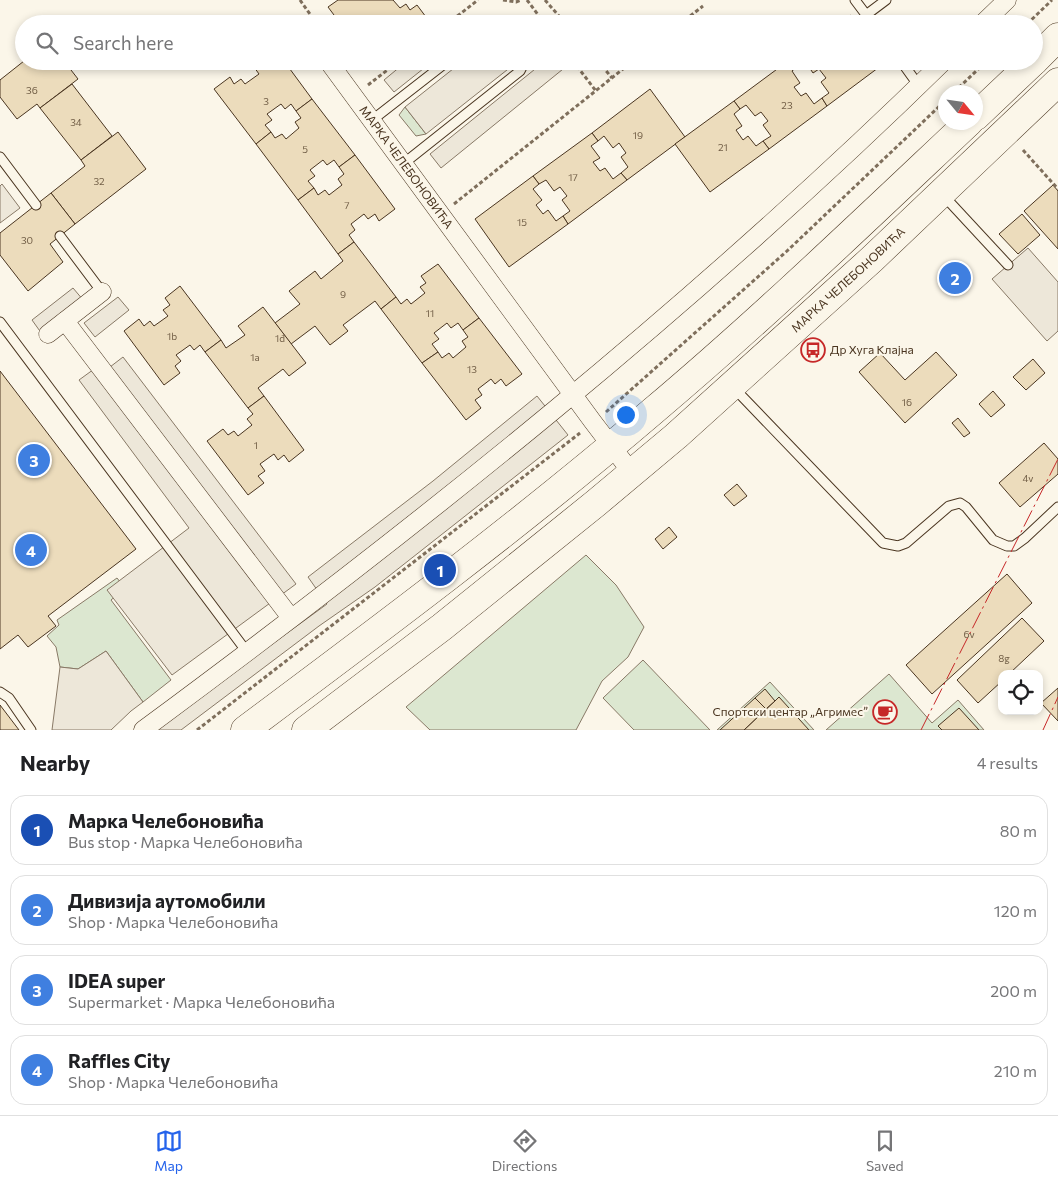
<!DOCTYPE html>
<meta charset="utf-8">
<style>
body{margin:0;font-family:Commissioner,sans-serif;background:#f2f2f2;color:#202124}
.controls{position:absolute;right:15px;bottom:15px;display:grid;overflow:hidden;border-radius:10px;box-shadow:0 2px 8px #0003}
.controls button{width:45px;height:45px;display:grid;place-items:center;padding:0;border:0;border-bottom:1px solid #e0e0e0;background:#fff;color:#202124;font:25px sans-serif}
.compass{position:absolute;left:938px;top:85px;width:45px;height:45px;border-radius:50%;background:#fff;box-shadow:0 2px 8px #0003;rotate:119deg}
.you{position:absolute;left:625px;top:414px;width:18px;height:18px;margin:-12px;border:4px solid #fff;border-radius:50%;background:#1a73e8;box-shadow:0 0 0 8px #1a73e833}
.badge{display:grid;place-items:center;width:32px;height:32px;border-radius:50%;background:#2563eb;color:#fff;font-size:16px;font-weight:700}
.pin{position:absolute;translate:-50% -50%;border:2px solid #fff;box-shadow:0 1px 5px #0006}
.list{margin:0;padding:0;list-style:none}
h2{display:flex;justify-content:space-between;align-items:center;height:65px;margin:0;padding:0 20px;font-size:21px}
h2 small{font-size:16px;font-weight:400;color:#757577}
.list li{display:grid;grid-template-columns:32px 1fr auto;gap:15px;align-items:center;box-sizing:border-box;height:70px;margin:0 10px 10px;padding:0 10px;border:1px solid #e0e0e0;border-radius:15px}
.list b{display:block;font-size:19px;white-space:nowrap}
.list p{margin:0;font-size:16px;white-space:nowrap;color:#757577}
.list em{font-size:16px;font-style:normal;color:#757577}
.icon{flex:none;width:28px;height:28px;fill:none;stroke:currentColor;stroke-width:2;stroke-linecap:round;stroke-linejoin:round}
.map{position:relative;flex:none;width:1058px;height:730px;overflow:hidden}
.search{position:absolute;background:#fff;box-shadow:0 2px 8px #0003;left:15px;right:15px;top:15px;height:55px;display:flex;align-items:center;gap:12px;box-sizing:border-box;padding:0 18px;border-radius:28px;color:#757577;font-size:19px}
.sheet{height:385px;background:#fff}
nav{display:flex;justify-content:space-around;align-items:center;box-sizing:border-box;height:70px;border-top:1px solid #e0e0e0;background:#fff;font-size:14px;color:#757577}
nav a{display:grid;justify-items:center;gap:2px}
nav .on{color:#2563eb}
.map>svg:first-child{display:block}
.green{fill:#dce7d0;stroke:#887966}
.parking{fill:#ede7d9;stroke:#887966}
.building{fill:#ecdcbc;stroke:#4a3520}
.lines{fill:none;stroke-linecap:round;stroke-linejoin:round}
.lane-casing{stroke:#4a3520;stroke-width:11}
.street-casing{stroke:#4a3520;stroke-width:19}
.primary-casing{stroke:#4a3520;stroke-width:29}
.path{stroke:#7f6f5c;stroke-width:3;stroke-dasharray:4 2.5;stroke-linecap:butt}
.lane{stroke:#fbf6e9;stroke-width:9}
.street{stroke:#fbf6e9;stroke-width:18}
.primary{stroke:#fbf6e9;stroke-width:28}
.power{stroke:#c62828;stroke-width:1;stroke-dasharray:18 4 2.5 4;stroke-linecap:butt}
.labels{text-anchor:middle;stroke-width:4;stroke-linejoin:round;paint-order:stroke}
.number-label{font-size:10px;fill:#725f47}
.street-label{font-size:12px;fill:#4a3520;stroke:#fbf6e9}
.poi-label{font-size:12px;fill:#4a3520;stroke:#fbf6e9;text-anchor:start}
</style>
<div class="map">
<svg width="1058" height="730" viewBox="0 0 1058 730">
<rect width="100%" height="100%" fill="#fbf6e9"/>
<g class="green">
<polygon points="405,107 426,134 416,136 399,115"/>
<polygon points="586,555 616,585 644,627 628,657 602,681 576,730 430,730 406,707"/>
<polygon points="117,578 125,588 111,600 171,680 143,702 106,651 78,669 60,667 56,647 47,636 59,625 57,620"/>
<polygon points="643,660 710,730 634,730 603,698"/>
<polygon points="889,674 932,723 958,700 984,730 826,730"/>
<polygon points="770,682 814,730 717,730"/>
</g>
<g class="parking">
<polygon points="407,61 433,61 394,92 384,80"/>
<polygon points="463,61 508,61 512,66 426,134 405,107"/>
<polygon points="545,61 565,61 568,65 441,168 430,154"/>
<polygon points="2,184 20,208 0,223 0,186"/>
<polygon points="1028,248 1058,282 1058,331 1047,341 992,279"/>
<polygon points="73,288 84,301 42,334 32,320"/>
<polygon points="118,297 129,310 95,337 84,323"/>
<polygon points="123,357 296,584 172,675 107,590 189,528 79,380 101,364 110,367"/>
<polygon points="537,396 568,435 375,587 319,626 181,730 154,730 327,604 308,577 433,481"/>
<polygon points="106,651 143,702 131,711 111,730 52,730 60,667 78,669"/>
</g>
<g class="building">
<polygon points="338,0 393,0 400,8 406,4 410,10 417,5 429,21 425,24 361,24 358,19 351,24 347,18 340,23 328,7"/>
<polygon points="851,15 858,24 839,24"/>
<polygon points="24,61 64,61 78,79 40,108 37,104 17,119 0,97 0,80"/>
<polygon points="259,61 284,61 312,99 296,111 291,104 285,109 281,104 267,114 272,120 265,125 271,132 256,144 214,89 230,77 234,84 241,79 245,84 259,74 254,67 260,63"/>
<polygon points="788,61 795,61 798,66 792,71 800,83 794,87 801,96 806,93 814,104 822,98 827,106 769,149 763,141 771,136 763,125 768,121 761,112 755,116 746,105 740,109 734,101"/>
<polygon points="795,61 885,61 886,62 827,106 822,98 829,93 821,82 826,78 819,69 813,73 805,61 798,66"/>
<polygon points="72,84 112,136 81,160 40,108"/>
<polygon points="650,89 685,137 627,180 621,173 628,167 621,157 626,153 619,143 613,148 604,136 598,141 592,133"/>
<polygon points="312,99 355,155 339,167 334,160 327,165 323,160 310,170 315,176 308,181 314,188 298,200 256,144 271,132 275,138 282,134 286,139 299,128 295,122 301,118 296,111"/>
<polygon points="734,101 740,109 734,114 742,126 736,130 743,140 748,136 756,146 763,141 769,149 710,192 675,144"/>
<polygon points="118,132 146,169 75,224 51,193 85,166 81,160"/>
<polygon points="592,133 598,141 591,146 600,158 593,162 600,171 605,168 613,179 621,173 627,180 568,224 563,216 570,211 562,200 567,196 560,187 554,191 546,180 539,184 533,176"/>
<polygon points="355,155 395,209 379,221 375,214 368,219 364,214 351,224 355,230 349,235 354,242 338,254 298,200 314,188 318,195 325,190 329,195 342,185 338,179 344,174 339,167"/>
<polygon points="533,176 539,184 533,189 542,200 536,205 543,214 548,210 556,221 563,216 568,224 509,267 475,219"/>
<polygon points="1053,185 1058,191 1058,249 1024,211"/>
<polygon points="51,193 75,224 50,244 63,262 28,291 0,255 0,233"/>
<polygon points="1022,214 1040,235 1018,254 999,234"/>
<polygon points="354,242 396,297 381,309 375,301 343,325 348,331 330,345 315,326 291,344 275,323 300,304 289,291 315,271 321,279 343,261 338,254"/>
<polygon points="438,264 479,318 463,330 458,323 451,328 447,323 434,333 439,339 432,344 438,352 422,363 381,309 396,297 401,304 407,299 411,304 425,293 420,287 426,283 421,276"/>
<polygon points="180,286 221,340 205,352 200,345 194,350 190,345 176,355 181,361 175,366 180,373 164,385 124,331 139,319 144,326 150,321 154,326 168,316 163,310 170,305 165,298"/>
<polygon points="263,307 306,363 289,376 283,369 258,388 264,396 248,408 205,352 221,340 226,348 245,335 238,326"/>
<polygon points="479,318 522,374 506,386 501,379 495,384 491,379 478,389 482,395 475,400 481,408 466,420 422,363 438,352 442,358 449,353 453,358 466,347 462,341 468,337 463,330"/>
<polygon points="936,352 957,375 905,423 859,372 880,353 905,380"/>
<polygon points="1033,359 1045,373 1026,390 1013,377"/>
<polygon points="0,371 136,549 48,616 56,626 28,647 18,635 0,649"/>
<polygon points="993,391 1005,405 991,417 979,404"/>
<polygon points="264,396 304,450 289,462 284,455 278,460 274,454 260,464 265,471 258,476 264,483 248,495 207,441 223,429 228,435 234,431 238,436 252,425 247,419 253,414 248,408"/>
<polygon points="958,418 970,433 964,437 952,423"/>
<polygon points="1044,443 1058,459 1058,474 1020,507 999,483"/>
<polygon points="737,484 747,496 734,506 724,495"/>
<polygon points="669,527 677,537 663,549 655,539"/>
<polygon points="1007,574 1032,603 932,694 906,665"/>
<polygon points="1022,618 1044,641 1009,674 1002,674 1002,681 978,703 957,680"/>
<polygon points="1058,688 1058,721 1041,703"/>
<polygon points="765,689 775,701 766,709 755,698"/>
<polygon points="779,697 809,730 744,730 775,701"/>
<polygon points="755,698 766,709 744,730 720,730"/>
<polygon points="0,705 19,730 0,730"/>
<polygon points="959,708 979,730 942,730 938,726"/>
</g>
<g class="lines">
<g class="lane-casing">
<g id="lane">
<polyline points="855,0 873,24"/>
<polyline points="866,15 886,0"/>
<polyline points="901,61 919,86"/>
<polyline points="371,121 448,61"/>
<polyline points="0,157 36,205"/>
<polyline points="403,164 520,71 525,61"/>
<polyline points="944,196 1008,265"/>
<polyline points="60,236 102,292"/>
<polyline points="0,322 247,652"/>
<polyline points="733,387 883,543 898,546 906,543 949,506 960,503 966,507 993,540 1007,546 1014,546 1025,538 1058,507"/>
<polyline points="0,692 9,698 31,730"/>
</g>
</g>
<g class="street-casing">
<g id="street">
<polyline points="982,24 1007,0"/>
<path id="s1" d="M328,61L593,422L632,473"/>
<polyline points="65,321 291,618"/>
<polyline points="48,334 102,292"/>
<path d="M143,730C423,523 695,305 944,61"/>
</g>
</g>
<g class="primary-casing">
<g id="primary">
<polyline points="1034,61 1058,37"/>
<polyline points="976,116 1034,61"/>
<path d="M245,730C383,627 522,523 653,411C762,319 865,220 969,122"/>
<path id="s2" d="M306,730L442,627L596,503L676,436L872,259L1058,82"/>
</g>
</g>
<g class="path">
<polyline points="300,0 317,24"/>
<polyline points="503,0 516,2 521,0"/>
<polyline points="527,0 545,24"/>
<polyline points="545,0 566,24"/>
<polyline points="447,24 478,0"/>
<polyline points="680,24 703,6"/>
<polyline points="1027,24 1052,0"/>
<polyline points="573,61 596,91"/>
<polyline points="598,61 612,78"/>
<polyline points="368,85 399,61"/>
<polyline points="954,92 987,61"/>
<polyline points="1023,150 1058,189"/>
<polyline points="454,204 633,61"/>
<polyline points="606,412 787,251 946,100"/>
<polyline points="197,730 580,433"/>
</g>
<use href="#lane" class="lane"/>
<use href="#street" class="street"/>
<use href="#primary" class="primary"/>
<g class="power">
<polyline points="921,730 1058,459"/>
<polyline points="1043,730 1058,697"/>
</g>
</g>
<defs>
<g id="bus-ring" transform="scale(1.25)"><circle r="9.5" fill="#fbf6e9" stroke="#c62828" stroke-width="1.5"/><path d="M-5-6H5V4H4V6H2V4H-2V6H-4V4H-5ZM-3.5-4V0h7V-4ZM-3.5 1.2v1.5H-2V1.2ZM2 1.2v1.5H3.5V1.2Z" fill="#c62828"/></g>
<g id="cafe-ring" transform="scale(1.25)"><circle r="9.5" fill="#fbf6e9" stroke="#c62828" stroke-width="1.5"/><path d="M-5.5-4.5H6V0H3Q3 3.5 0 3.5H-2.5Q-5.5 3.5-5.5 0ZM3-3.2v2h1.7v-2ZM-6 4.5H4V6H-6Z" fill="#c62828"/></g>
</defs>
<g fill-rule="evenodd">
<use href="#bus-ring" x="813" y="350"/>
<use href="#cafe-ring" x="885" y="712"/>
</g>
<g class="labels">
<g class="number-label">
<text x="32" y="94">36</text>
<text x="266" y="105">3</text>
<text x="787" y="109">23</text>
<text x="76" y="126">34</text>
<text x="638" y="139">19</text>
<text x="723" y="151">21</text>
<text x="305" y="153">5</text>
<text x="573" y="181">17</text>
<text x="99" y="185">32</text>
<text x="347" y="209">7</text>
<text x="522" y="226">15</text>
<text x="27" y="244">30</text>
<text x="343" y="298">9</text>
<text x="430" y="317">11</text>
<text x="172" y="340">1b</text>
<text x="280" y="342">1đ</text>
<text x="255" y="361">1a</text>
<text x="472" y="373">13</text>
<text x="907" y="406">16</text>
<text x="256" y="449">1</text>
<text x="1028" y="482">4v</text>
<text x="969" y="638">6v</text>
<text x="1004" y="662">8g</text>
</g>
<g class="street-label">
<text dy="4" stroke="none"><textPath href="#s1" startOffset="132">МАРКА ЧЕЛЕБОНОВИЋА</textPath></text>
<text dy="4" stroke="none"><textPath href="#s2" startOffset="705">МАРКА ЧЕЛЕБОНОВИЋА</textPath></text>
</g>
<g class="poi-label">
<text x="830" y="354">Др Хуга Клајна</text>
<text x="868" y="716" text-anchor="end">Спортски центар „Агримес”</text>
</g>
</g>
</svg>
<div class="controls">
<button><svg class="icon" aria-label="locate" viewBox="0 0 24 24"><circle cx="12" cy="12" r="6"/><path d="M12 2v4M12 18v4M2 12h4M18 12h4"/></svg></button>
</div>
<svg class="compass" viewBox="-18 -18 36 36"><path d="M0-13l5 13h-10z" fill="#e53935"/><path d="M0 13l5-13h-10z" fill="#757577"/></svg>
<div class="you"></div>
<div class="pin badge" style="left:440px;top:570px;background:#1a4fb4">1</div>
<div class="pin badge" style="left:955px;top:278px;background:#3f7fe0">2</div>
<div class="pin badge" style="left:34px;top:460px;background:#3f7fe0">3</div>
<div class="pin badge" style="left:31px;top:550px;background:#3f7fe0">4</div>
<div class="search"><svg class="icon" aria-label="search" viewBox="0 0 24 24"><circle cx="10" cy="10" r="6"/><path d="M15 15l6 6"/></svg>Search here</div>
</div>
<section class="sheet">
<h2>Nearby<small>4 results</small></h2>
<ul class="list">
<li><span class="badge" style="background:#1a4fb4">1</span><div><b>Марка Челебоновића</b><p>Bus stop · Марка Челебоновића</p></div><em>80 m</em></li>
<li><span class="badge" style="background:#3f7fe0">2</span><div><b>Дивизија аутомобили</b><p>Shop · Марка Челебоновића</p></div><em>120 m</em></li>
<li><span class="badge" style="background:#3f7fe0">3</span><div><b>IDEA super</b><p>Supermarket · Марка Челебоновића</p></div><em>200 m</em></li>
<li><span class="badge" style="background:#3f7fe0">4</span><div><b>Raffles City</b><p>Shop · Марка Челебоновића</p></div><em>210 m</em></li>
</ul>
</section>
<nav>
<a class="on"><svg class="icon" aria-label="map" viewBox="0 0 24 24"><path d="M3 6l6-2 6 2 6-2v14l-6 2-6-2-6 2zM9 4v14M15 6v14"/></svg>Map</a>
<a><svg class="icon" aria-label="directions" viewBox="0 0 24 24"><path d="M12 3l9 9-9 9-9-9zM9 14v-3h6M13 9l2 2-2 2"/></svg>Directions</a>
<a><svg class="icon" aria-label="saved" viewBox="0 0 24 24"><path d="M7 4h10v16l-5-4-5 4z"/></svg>Saved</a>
</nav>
